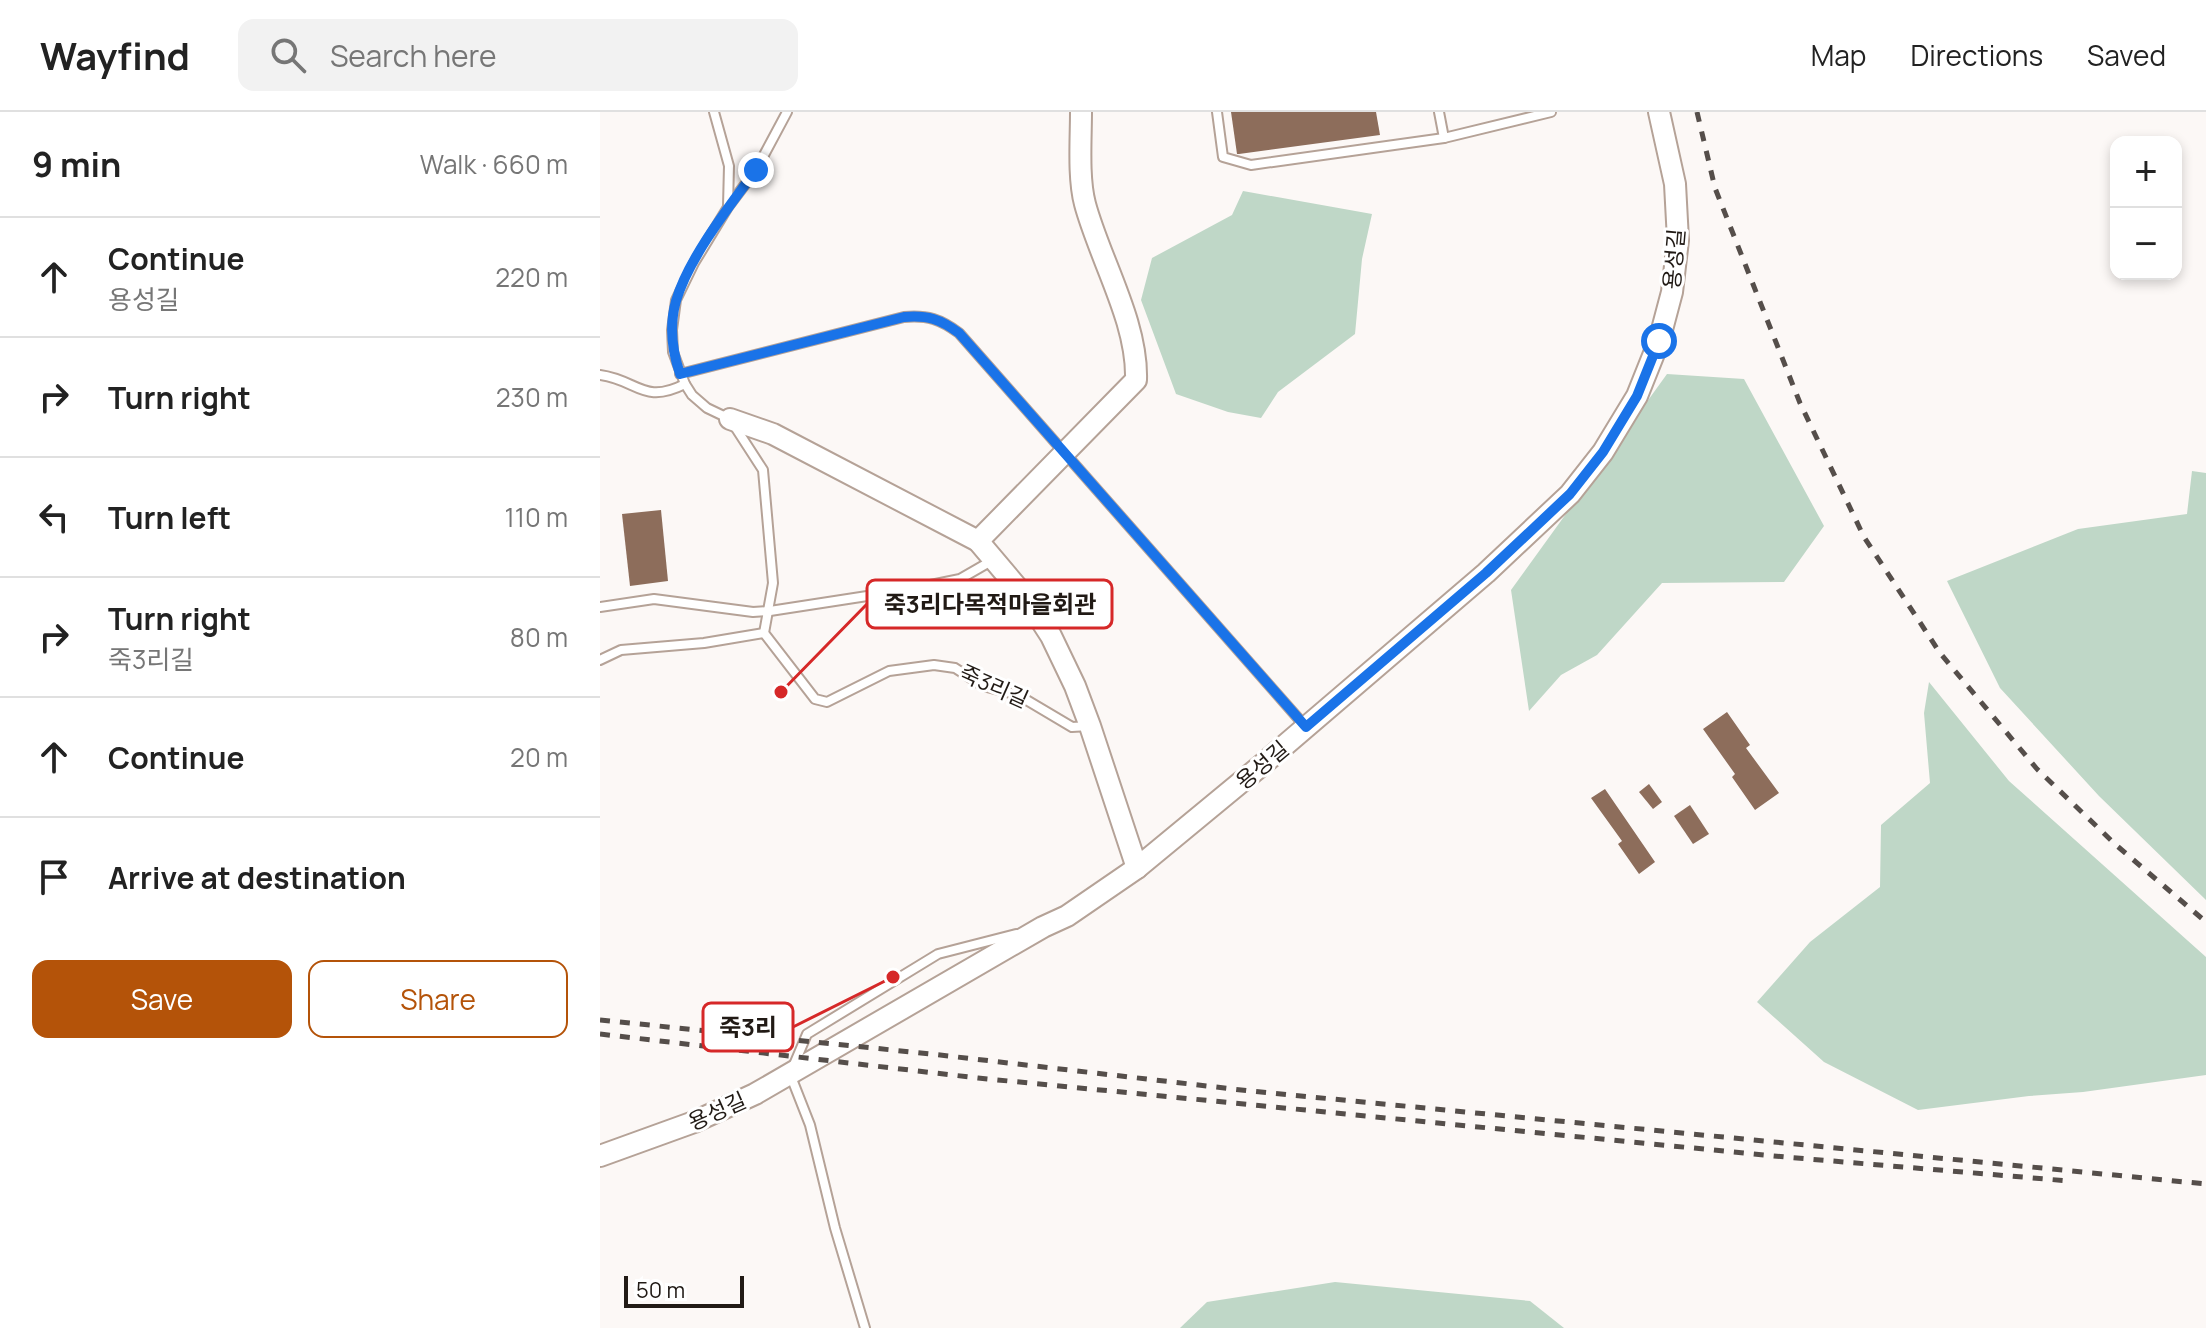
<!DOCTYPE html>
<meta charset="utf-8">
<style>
body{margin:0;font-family:Manrope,"Noto Sans KR",sans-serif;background:#f2f2f2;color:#222}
.controls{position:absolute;right:24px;top:24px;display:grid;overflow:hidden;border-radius:16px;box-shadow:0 4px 12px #0003}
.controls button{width:72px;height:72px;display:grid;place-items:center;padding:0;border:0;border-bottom:2px solid #e0e0e0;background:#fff;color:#222;font:40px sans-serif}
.scale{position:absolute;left:24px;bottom:20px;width:120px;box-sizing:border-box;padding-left:8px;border:4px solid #211a15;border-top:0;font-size:22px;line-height:28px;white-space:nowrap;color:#211a15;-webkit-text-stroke:6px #fff;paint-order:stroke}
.stop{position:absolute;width:24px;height:24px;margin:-18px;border:6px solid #1a73e8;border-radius:50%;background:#fff}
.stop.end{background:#1a73e8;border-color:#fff;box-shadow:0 2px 8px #0008}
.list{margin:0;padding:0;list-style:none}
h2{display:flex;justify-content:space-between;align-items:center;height:104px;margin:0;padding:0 32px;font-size:34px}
h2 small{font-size:26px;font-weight:400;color:#767676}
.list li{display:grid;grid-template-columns:52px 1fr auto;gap:24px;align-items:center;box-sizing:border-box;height:120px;padding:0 32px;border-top:2px solid #e0e0e0}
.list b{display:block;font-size:30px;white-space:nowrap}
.list p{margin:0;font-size:26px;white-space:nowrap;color:#767676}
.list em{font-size:26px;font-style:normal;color:#767676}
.actions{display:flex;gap:16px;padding:24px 32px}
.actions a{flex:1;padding:18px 0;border:2px solid #b45309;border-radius:16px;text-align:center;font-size:28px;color:#b45309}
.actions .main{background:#b45309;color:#fff}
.icon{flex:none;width:44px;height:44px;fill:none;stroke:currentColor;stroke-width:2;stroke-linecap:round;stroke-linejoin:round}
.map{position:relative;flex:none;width:1606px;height:1216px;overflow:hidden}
header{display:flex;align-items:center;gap:48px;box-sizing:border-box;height:112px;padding:0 40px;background:#fff;border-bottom:2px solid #e0e0e0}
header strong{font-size:38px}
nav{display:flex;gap:44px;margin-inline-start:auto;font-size:28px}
.search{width:560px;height:72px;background:#f2f2f2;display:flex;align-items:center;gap:20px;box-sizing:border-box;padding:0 28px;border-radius:16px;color:#767676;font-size:30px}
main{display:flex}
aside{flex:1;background:#fff}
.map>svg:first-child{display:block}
.green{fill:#bfd7c7}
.building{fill:#8d6d5b}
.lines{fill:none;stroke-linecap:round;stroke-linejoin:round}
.service-casing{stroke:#b5a297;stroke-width:12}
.tertiary-casing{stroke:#b5a297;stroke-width:24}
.service{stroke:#fff;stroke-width:8}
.tertiary{stroke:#fff;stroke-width:20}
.rail{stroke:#554e4a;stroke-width:5;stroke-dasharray:10 10;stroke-linecap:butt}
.route{stroke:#1a73e8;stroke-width:10}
.labels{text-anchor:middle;stroke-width:6;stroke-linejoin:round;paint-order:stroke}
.street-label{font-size:22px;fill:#211a15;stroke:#fff}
.leader{fill:none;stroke:#d62828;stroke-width:3}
.callout-dot{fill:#d62828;stroke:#fff;stroke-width:3}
.callout{fill:#fff;stroke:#d62828;stroke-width:3}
.callout-label{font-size:24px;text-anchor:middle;font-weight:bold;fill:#211a15}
</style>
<header>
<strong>Wayfind</strong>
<div class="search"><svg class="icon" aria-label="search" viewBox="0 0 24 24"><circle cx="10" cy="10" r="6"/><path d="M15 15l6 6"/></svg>Search here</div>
<nav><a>Map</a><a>Directions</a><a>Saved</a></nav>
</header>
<main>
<aside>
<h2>9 min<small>Walk · 660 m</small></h2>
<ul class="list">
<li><svg class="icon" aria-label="ahead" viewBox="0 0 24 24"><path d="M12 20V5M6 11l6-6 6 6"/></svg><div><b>Continue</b><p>용성길</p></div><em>220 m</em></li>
<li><svg class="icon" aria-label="right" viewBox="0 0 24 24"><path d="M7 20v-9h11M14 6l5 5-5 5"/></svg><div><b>Turn right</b></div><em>230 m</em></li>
<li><svg class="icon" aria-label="left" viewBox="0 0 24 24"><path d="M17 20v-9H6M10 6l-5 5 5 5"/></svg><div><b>Turn left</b></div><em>110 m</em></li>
<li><svg class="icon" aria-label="right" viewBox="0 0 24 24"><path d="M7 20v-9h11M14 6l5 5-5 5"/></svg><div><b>Turn right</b><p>죽3리길</p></div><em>80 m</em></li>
<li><svg class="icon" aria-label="ahead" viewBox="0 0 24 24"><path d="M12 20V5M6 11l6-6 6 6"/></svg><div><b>Continue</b></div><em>20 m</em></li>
<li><svg class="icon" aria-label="arrive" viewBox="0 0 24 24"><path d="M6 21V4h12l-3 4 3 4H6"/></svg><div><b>Arrive at destination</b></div></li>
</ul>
<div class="actions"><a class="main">Save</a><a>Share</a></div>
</aside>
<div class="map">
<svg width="1606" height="1216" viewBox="0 0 1606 1216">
<rect width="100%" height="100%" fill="#fcf8f6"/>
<g class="green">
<polygon points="643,79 772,102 762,147 755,222 678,280 661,306 628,300 576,282 541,188 552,146 632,103"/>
<polygon points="1067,262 1144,267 1224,414 1184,470 1062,471 997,543 961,563 929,599 911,478"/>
<polygon points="1592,359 1606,361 1606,788 1499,684 1400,576 1347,469 1478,417 1587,402"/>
<polygon points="1329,570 1409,669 1606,845 1606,963 1483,980 1429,984 1318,998 1224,950 1157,890 1210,830 1280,775 1281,713 1330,671 1324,601"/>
<polygon points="735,1170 930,1189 964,1216 580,1216 607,1190"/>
</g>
<g class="building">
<polygon points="631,0 776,0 780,23 639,42 637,42"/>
<polygon points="61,398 68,469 30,474 22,402"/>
<polygon points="1127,600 1150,633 1146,636 1179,681 1155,698 1132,665 1135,662 1103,617"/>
<polygon points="1049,672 1062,690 1053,697 1039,680"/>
<polygon points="1005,677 1055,750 1039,762 1018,732 1022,729 991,686"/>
<polygon points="1090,693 1109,722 1093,732 1074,704"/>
</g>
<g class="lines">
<g class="service-casing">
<g id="service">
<polyline points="114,0 129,54 128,94"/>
<polyline points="187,0 156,58 128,95 94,151 76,188 72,218 73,240 85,272 92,283 107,296 130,307 163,358 173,471 164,521 215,587 227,590 289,559 334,553 355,556 383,574 418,583 472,615 489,614"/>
<polyline points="617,0 623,45 651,53 844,26 951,0"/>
<polyline points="839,0 844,26"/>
<path d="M80,262L304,205C328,203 340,207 359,221L705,614"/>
<path d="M0,263C38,268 43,293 85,272"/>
<polyline points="0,495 54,487 153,500 170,499 306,478 360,467 393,448"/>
<polyline points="0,548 21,538 104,531 164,521"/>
<polyline points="265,1216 235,1116 210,1013 190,962 207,922 338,842 416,822"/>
</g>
</g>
<g class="tertiary-casing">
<g id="tertiary">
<polyline points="130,307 173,322 378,429 427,487 451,524 475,574 490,614 537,756"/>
<path d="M378,429L536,268C538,210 500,148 485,92C478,66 481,27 481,0"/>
<polyline points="0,1044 94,1010 155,982 443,815 467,804 537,756 663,652 886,461 970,382 1003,340 1037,284 1059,229 1072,180 1078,128 1075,72 1059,0"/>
</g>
</g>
<use href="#service" class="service"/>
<use href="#tertiary" class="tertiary"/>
<g class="rail">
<polyline points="1097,0 1115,76 1200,291 1264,425 1340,541 1437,657 1516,733 1606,810"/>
<polyline points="0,908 331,942 650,979 1606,1072"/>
<polyline points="0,922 378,966 1185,1045 1469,1069"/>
</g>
</g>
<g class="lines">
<path class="route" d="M156,58C130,93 88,147 76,189C69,213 72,238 80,262L304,205C328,203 340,207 359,221L706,615L886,461L970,382L1003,340L1037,284L1059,229"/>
</g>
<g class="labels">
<g class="street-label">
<text transform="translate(1074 147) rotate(-85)" y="8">용성길</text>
<text transform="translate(394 574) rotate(24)" y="8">죽3리길</text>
<text transform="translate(662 653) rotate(-40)" y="8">용성길</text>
<text transform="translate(117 999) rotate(-24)" y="8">용성길</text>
</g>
</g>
<path class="leader" d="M181 580L267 492M293 865L193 915"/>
<g class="callout-dot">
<circle cx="181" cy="580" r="8"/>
<circle cx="293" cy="865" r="8"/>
</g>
<g class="callout">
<rect x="267" y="468" width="245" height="48" rx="8"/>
<rect x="103" y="891" width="90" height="48" rx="8"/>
</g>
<g class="callout-label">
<text x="390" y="501">죽3리다목적마을회관</text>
<text x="148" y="924">죽3리</text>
</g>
</svg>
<div class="controls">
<button>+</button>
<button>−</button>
</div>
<div class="scale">50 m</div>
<div class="stop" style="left:1059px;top:229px"></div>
<div class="stop end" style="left:156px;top:58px"></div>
</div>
</main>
